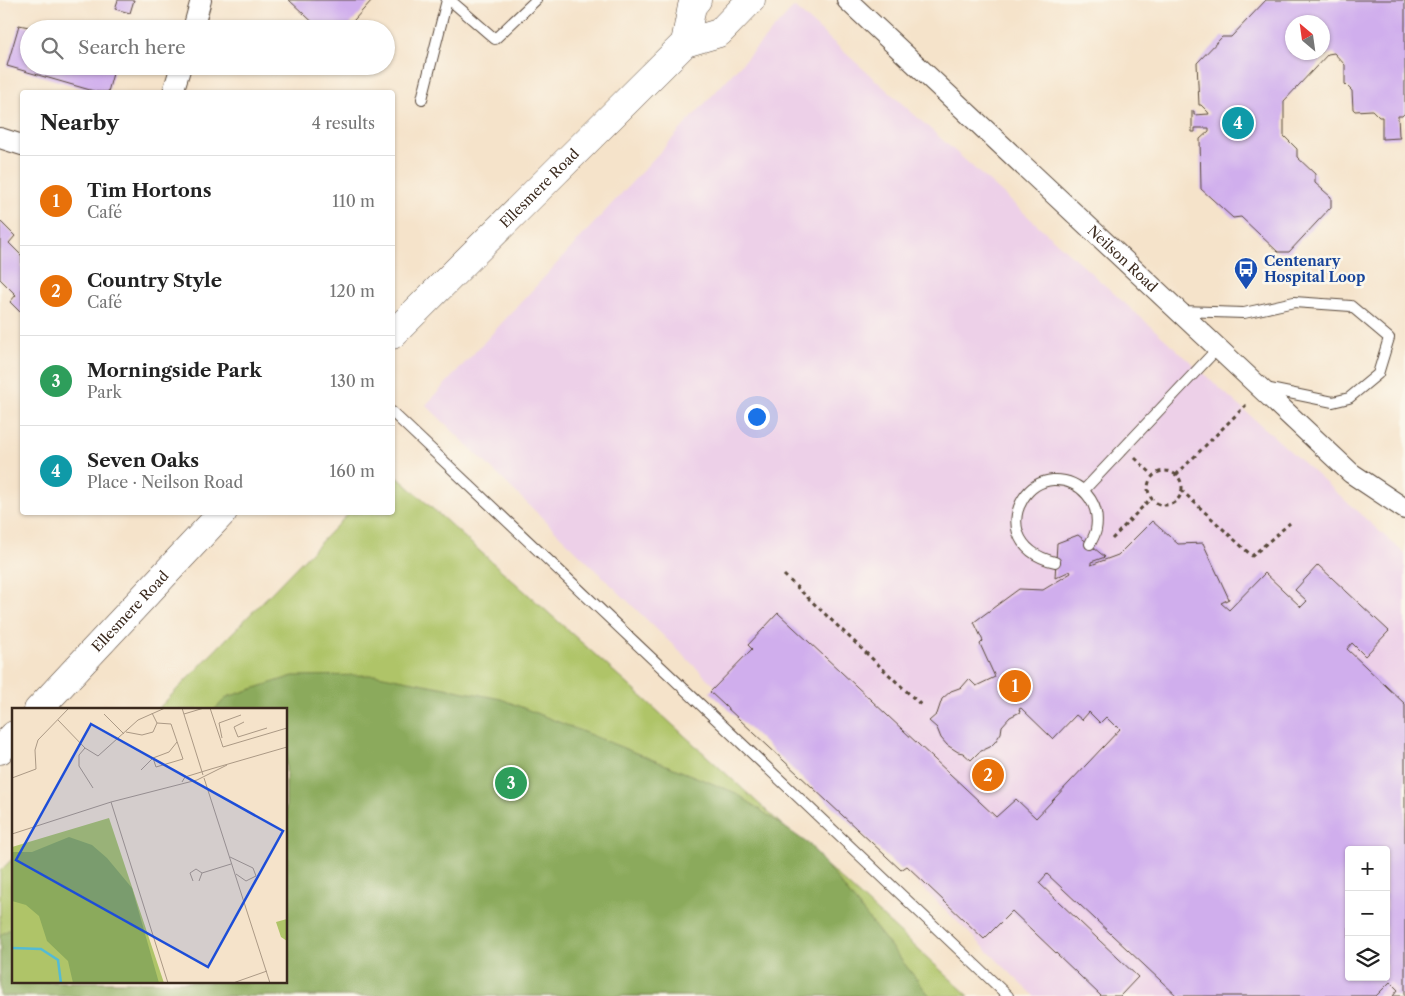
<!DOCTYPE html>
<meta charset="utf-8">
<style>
body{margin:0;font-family:"Libre Caslon Text",serif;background:#f6f6f6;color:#222}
.controls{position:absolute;right:15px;bottom:15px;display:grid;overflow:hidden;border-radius:5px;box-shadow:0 1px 4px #0004}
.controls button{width:45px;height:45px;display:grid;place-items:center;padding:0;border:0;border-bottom:1px solid #e0e0e0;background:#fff;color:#222;font:25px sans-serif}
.compass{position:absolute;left:1285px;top:15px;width:45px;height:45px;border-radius:50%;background:#fff;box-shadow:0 1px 4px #0004;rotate:331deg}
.you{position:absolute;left:756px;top:416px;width:18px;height:18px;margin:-12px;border:4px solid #fff;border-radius:50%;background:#1a73e8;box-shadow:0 0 0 8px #1a73e833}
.badge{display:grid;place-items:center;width:32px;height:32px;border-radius:50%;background:#c8321e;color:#fff;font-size:16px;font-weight:700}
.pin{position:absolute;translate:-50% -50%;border:2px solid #fff;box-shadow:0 1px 5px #0006}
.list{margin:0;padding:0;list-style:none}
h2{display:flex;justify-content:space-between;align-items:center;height:65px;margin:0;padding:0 20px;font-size:21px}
h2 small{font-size:16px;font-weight:400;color:#767676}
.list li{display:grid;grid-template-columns:32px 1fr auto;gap:15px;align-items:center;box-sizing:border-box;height:90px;padding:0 20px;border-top:1px solid #e0e0e0}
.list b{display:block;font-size:19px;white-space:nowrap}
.list p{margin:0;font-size:16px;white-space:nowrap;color:#767676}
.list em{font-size:16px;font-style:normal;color:#767676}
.icon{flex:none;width:28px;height:28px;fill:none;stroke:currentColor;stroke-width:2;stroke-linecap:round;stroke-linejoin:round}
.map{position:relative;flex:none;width:1405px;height:996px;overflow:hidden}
.search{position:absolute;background:#fff;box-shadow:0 1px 4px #0004;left:20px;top:20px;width:375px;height:55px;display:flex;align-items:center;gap:12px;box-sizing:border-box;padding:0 18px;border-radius:28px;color:#767676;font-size:19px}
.panel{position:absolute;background:#fff;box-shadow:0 1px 4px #0004;left:20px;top:90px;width:375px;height:425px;border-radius:5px}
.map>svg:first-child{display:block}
.built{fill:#edd0e8;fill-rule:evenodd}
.green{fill:#afc468;stroke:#757743}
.forest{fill:#8baa5c;stroke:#636a3d}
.building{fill:#d0aeed;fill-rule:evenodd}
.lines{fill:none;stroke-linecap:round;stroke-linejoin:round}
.service-casing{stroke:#574638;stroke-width:12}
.minor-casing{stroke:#574638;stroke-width:22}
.secondary-casing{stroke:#574638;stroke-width:29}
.path{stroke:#574638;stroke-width:3;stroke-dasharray:4 4;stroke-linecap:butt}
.service{stroke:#fff;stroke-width:10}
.minor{stroke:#fff;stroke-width:20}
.secondary{stroke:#fff;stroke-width:28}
.labels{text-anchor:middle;stroke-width:5;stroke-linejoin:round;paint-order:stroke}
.street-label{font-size:14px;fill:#3b2a1e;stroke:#fbf7ec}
.transit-label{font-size:14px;font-weight:bold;fill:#164399;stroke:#fbf7ec;text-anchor:start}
.inset-river{fill:none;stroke:#55bbd3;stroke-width:2.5}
.inset-road{fill:none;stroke:#ab9985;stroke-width:1}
.view{fill:#1d4ed8;fill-opacity:0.15;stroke:#1d4ed8;stroke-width:2.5}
.inset-edge{fill:none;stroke:#3b2a1e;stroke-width:2.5}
</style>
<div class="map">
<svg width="1405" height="996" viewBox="0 0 1405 996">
<rect width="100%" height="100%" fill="#fbf7ec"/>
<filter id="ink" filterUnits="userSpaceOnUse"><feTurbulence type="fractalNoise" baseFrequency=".02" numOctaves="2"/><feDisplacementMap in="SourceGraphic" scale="10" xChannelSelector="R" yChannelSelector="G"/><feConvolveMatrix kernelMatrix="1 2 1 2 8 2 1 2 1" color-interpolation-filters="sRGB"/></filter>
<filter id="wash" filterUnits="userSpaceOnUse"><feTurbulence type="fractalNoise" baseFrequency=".0096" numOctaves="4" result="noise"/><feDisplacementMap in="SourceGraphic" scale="20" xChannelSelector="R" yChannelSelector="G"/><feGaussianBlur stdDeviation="1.12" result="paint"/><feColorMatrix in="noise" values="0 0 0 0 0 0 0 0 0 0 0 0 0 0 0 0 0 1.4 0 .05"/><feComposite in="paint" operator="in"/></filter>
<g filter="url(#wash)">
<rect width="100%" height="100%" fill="#f5e3ca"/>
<path class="built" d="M794,7L1405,554V996H1034L426,405ZM1349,850H1386V977H1349Z"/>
<polygon class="green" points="393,473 650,704 969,996 0,996 0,871 14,857 14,982 286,982 286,710 157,710 349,513 392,512"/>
<polygon class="forest" points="378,675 501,699 736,793 810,845 930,996 0,996 0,935 14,927 14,982 286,982 286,710 214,710 227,697 293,676"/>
<g id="blocks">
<g class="building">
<polygon points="118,0 134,0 130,13 115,9"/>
<polygon points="289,0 372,0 346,29 339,27 337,29 320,29"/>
<path d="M1266,0H1405V113L1402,116H1398L1399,136L1400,138L1382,139V117H1379L1372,110L1355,111L1353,109L1352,91L1345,84V65L1334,53L1328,54L1284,101V136L1297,149V157L1315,174V183L1331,197V207L1289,252H1278L1241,217L1233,218L1201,189L1200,139L1209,131V128H1195V132H1192V111H1194V115L1209,114L1208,112L1201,105H1199L1197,63L1222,37H1231ZM1292,22H1322V52H1292Z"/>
<polygon points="19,25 29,27 29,66 115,66 108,92 97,92 7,66"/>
<polygon points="0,221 15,236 9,243 22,256 22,314 10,302 16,295 0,279"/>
<path d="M1152,521L1178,544L1203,543L1229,599L1221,603L1229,610L1265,573L1301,607L1307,601L1295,590L1318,565L1389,631L1365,656L1352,643L1347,649L1405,704V996H1393L1398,990L1390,982L1376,996H1177L1047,874L1039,883L1138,977L1120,996H1101L1012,911L984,939L907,866L901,870L710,692L752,649L748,645L778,613L996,817L1016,799L1036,818L1120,729L1117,726L1116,727L1106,717L1100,723L1089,712L1082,720L1076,715L1053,739L1021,708L1019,709L1020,712L1010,717L1002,726L1001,733L995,742L990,747L979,752L971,760L963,753L958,752L947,745L941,738L937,728L929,721L937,714L942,699L951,691L962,687L969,679L976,686L995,677L980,644L983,641L974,622L1019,589L1043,590L1071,573L1070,571L1055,578L1057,543L1078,535L1105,557L1091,562V565L1118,555ZM1349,850H1386V977H1349Z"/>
</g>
</g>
</g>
<g filter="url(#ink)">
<use href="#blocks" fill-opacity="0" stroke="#574638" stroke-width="1"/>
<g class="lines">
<g class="service-casing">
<g id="service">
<polyline points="450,0 495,39 536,0"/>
<polyline points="422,99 447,0"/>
<polyline points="1181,311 1244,313 1294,302 1351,306 1389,338 1378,374 1349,398 1333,402 1265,388"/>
<polyline points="392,412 1008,996"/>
<polyline points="1084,490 1218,348"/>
<path d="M1055,562C1038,558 1024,550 1018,533C1011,510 1027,482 1053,480C1081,479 1101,503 1096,530C1095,535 1092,540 1090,544"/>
</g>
</g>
<g class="minor-casing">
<g id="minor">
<path id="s1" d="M847,0L1351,473L1405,509"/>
<polyline points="193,29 201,0"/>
<polyline points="173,92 181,66"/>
<polyline points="0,138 22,145"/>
</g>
</g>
<g class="secondary-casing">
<g id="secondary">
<polyline points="685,43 692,6 697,0"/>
<path id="s2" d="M392,335L685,43L719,33L751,0"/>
<path id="s3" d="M38,710L223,512"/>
<polyline points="0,750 14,735"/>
</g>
</g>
<g class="path">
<polyline points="1135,458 1153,475"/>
<circle cx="1165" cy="488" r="17"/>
<polyline points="1176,475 1246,405"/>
<polyline points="1181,490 1252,556 1290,523"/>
<polyline points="1112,539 1151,498"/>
<polyline points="784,575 923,707"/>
</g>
<use href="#service" class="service"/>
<use href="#minor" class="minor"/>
<use href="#secondary" class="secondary"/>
</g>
</g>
<defs>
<g id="bus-pin" transform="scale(1.25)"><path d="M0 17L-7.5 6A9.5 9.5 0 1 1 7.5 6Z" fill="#1a4fb4" stroke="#fbf7ec"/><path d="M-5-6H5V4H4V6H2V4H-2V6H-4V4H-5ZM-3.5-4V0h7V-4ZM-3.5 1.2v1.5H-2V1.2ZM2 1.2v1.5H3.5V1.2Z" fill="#fff"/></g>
</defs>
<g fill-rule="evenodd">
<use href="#bus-pin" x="1246" y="269"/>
</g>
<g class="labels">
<g class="street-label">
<text dy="5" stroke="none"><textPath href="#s2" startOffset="208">Ellesmere Road</textPath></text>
<text dy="5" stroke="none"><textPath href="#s1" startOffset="378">Neilson Road</textPath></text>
<text dy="5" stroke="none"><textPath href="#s3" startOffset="135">Ellesmere Road</textPath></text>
</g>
<g class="transit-label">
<text x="1264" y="266">Centenary<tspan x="1264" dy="16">Hospital Loop</tspan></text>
</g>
</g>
<g transform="translate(12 708)">
<rect width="275" height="275" fill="#f5e3ca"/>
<path d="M97,110L152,275H0V139ZM275,211V233L269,229L264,214Z" fill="#afc468"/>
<path d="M57,129L80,137L95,150L120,180L147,275H61L56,253L35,233L27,208L14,197L0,193V144H20Z" fill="#8baa5c"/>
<path class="inset-river" d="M0,240L29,241L46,252L49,275"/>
<path class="inset-road" d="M170,0L191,67M198,0L211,39L275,20M92,6L112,26M172,6L192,0M46,12L73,40L86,48L126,12L153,0M232,14L222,19L226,29L255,20M114,24L130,27L141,24L145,15L140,5M210,30L207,15L229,7M73,40L67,47V58L81,80M141,50L157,44L165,34M129,62L141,50L144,59L171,51L159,16L145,15M0,70L24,61L23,42L26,32L57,0M192,70L258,275M170,74L173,69L199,61L275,39M99,94L156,275M0,126L99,94L185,72L215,57M218,149L241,160L244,168L234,173L224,166M190,165L219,156M181,173L178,165L184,161L190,165L187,173M221,275L255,263"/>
<path class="view" d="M79,16L271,123L196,259L4,152Z"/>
<rect width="275" height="275" class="inset-edge"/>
</g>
</svg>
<div class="controls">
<button>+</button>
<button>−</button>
<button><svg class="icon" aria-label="layers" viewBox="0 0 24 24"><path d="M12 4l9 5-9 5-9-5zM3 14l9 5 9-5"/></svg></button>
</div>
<svg class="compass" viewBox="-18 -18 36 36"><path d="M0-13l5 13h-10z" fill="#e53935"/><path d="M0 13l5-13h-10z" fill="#767676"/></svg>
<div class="you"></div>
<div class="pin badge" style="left:1015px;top:686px;background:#e8710a">1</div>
<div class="pin badge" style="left:988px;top:775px;background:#e8710a">2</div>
<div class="pin badge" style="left:511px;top:783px;background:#2e9e5b">3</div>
<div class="pin badge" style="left:1238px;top:123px;background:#0f9aa8">4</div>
<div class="search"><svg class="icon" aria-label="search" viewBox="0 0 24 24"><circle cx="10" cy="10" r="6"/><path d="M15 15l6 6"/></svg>Search here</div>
<section class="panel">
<h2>Nearby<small>4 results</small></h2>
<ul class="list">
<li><span class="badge" style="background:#e8710a">1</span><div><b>Tim Hortons</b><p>Café</p></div><em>110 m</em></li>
<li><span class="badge" style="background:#e8710a">2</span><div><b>Country Style</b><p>Café</p></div><em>120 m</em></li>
<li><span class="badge" style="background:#2e9e5b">3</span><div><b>Morningside Park</b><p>Park</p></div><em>130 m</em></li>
<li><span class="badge" style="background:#0f9aa8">4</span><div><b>Seven Oaks</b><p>Place · Neilson Road</p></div><em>160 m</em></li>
</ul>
</section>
</div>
